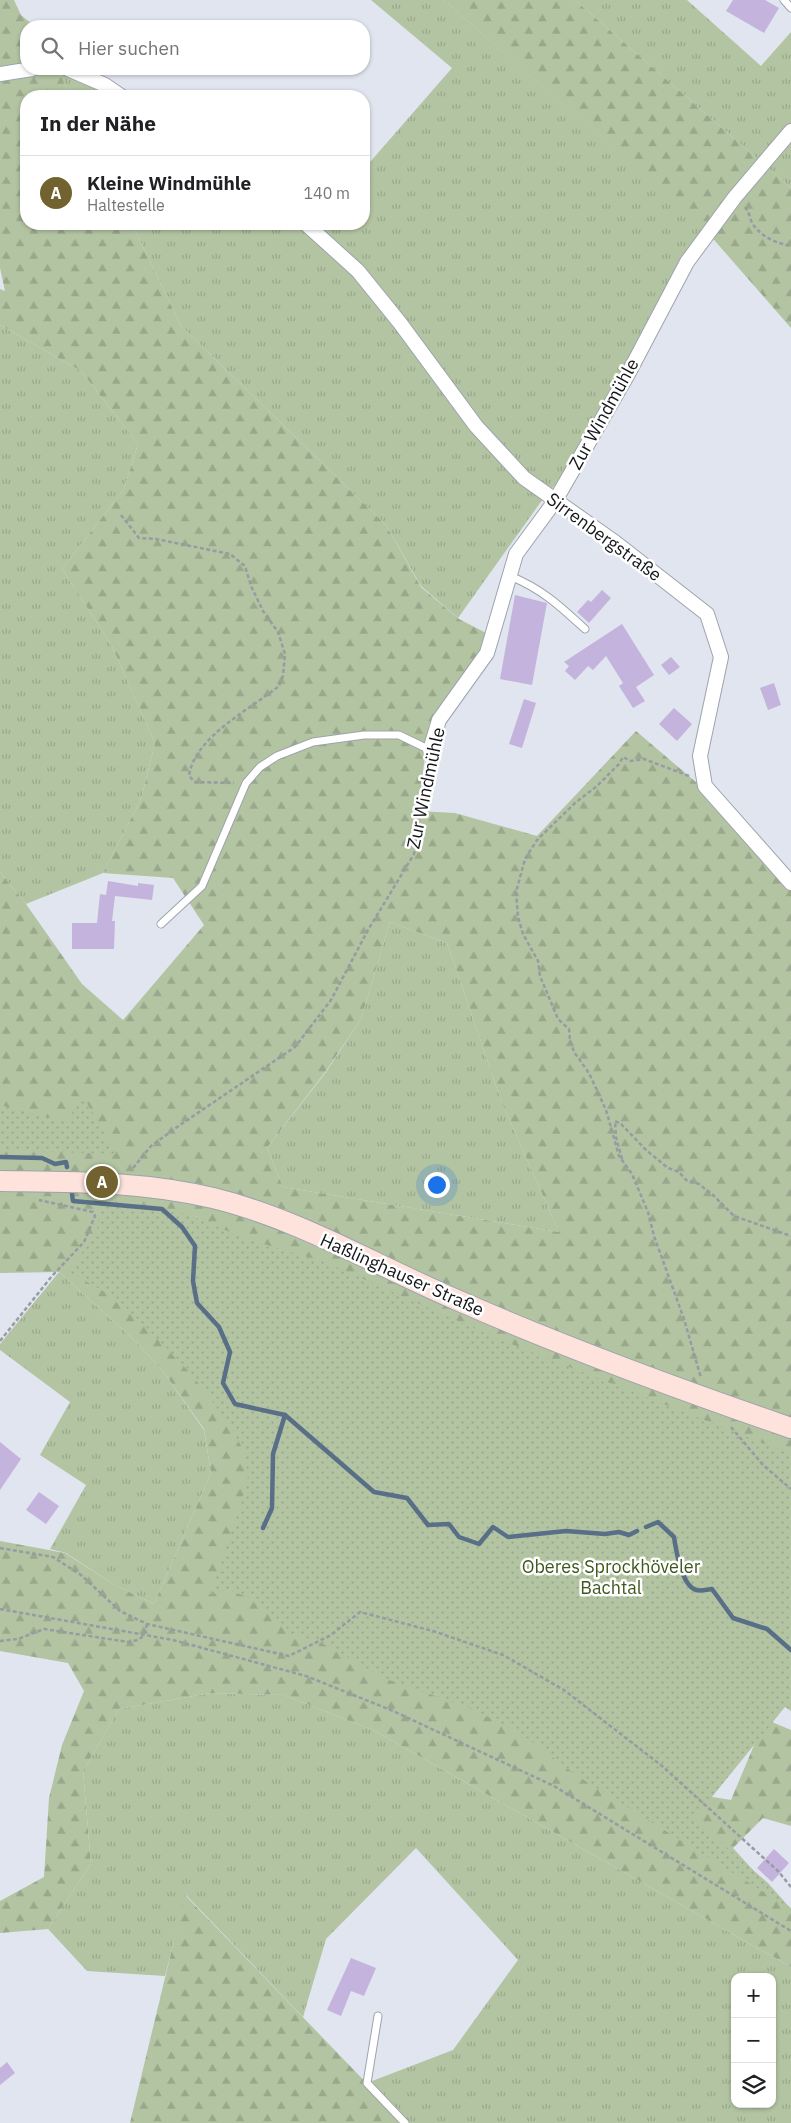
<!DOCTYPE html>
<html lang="de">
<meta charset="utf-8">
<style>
body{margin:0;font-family:"IBM Plex Sans",sans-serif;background:#f6f6f6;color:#202124}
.controls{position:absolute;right:15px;bottom:15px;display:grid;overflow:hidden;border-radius:10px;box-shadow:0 1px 4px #0004}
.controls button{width:45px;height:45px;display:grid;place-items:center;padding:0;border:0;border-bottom:1px solid #e0e0e0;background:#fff;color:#202124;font:25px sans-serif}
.you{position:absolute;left:436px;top:1184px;width:18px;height:18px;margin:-12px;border:4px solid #fff;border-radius:50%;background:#1a73e8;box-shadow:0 0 0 8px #1a73e833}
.badge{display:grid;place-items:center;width:32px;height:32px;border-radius:50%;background:#716230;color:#fff;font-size:16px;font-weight:700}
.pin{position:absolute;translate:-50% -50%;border:2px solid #fff;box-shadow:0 1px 5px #0006}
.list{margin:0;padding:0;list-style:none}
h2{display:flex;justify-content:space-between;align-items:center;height:65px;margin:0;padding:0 20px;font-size:21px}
h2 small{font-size:16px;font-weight:400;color:#757577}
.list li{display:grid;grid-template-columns:32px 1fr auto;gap:15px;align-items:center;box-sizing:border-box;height:75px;padding:0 20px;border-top:1px solid #e0e0e0}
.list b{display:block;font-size:19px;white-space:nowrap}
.list p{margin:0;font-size:16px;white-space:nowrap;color:#757577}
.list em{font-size:16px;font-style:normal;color:#757577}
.icon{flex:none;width:28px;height:28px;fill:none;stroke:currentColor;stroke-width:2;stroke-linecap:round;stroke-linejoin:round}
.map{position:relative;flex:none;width:791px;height:2123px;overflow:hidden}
.search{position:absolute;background:#fff;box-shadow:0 1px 4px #0004;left:20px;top:20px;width:350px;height:55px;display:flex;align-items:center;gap:12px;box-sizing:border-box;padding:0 18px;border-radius:20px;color:#757577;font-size:19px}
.panel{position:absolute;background:#fff;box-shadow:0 1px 4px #0004;left:20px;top:90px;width:350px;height:140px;border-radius:20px}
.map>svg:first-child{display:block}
.grass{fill:url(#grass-tufts);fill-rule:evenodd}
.forest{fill:url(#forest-firs);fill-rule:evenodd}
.park{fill:url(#park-dots)}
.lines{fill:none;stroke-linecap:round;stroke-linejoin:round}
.stream{stroke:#586f87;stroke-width:4.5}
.building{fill:#c4b4dd}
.service-casing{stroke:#9ea3ac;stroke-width:9}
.minor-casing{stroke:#9ea3ac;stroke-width:16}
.secondary-casing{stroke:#9ea3ac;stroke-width:22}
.path{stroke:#979ba2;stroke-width:2.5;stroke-dasharray:4 2.5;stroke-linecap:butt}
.service{stroke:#fff;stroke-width:7}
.minor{stroke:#fff;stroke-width:14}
.secondary{stroke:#fde3db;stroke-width:20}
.labels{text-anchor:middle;stroke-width:5;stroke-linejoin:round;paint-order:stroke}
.street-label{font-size:18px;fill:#131518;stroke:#fff}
.park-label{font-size:18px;fill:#3e571b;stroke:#fff}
</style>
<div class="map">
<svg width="791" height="2123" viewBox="0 0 791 2123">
<defs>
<pattern id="grass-tufts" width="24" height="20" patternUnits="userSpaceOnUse" patternTransform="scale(1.25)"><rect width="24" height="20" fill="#b3c4a2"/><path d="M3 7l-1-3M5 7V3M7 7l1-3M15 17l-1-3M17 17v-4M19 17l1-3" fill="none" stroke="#99a88b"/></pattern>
<pattern id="forest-firs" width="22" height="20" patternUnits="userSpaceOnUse" patternTransform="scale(1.25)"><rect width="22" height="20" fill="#b3c4a2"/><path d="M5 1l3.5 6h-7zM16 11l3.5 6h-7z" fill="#99a88b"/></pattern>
<pattern id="park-dots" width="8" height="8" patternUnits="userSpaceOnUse" patternTransform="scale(1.25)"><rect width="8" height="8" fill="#b3c4a2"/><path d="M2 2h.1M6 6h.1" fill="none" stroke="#99a88b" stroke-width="1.8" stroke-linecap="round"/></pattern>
</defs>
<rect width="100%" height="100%" fill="#e0e5ef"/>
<g class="grass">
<polygon points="371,0 444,0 705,229 560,479 540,503 458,618 421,586 386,525 181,326 132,224 296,224 308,232 316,224 364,224 364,169 452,68"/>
<polygon points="575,0 687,0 761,66 791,32 791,188"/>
<polygon points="60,74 75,77 113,96 70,96"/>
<polygon points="0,325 81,371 138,444 124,489 62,569 111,644 155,743 141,799 103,873 26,904 0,872"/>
<polygon points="390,922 447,943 502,1103 559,1232 283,1187 267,1148 326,1072 361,1019"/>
<polygon points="59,1272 132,1338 162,1370 204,1430 211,1473 154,1604 113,1584 66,1553 50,1549 86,1485 40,1455 70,1402 0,1350 0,1344"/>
<path d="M211,1693L284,1695L375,1731L791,1967V2123H405L367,2083L453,2050L518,1960L416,1848L326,1939L303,2017L186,1895L165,1976L87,1971L48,1929L91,1864L83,1771L119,1709ZM735,1977H772V2104H735Z"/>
</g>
<g class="forest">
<polygon points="0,0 14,0 21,15 34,26 26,26 26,64 0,69"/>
<polygon points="444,0 575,0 791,188 791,328 708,233"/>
<path d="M37,73L60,74L70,96H26V224H132L181,326L386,525L421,587L459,619L488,634L484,650L429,725L418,811L455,813L537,836L636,731L704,789L755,853L791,891V1578L246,1249L196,1216L207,1268L682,1792L731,1800L765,1719L791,1730V1826L763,1818L733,1848L782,1902L791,1908V1967L375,1731L284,1695L211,1693L119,1709L83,1771L91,1864L48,1929L0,1933V1901L44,1877L49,1798L62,1745L84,1691L68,1663L0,1651V1541L65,1553L113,1584L154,1604L211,1473L204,1429L162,1370L132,1338L59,1272L0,1273V872L26,904L82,984L123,1020L204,925L173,878L103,873L141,799L155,743L111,644L62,569L124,489L138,444L81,371L0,325V289L5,291L0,268V80ZM390,922L447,943L502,1103L559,1232L283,1187L267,1148L326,1071L361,1019Z"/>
<polygon points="185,1895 405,2123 130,2123"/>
</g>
<g class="park">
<polygon points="83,1096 116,1154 0,1150 0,1105 66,1122"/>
<polygon points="103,1205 190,1214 243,1238 325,1262 501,1340 791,1454 791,1711 785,1707 694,1819 768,1883 791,1909 579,1777 520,1733 470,1708 386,1679 318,1641 293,1635 248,1597 228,1590 210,1594 248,1481 245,1453 229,1424 192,1375 144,1325 103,1291 68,1271 95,1236"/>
</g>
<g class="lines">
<g class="stream">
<polyline points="0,1157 42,1158 55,1164 66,1162 67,1167"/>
<polyline points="72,1194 73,1201 162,1209 182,1227 195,1246 193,1281 197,1303 219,1327 230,1352 223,1383 235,1404 285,1415 374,1492 407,1498 428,1525 449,1524 459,1537 479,1544 493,1527 508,1537 566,1531 605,1534 619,1532 629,1535 637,1531"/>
<path d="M646,1527L658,1522L674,1537C676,1550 681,1585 696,1590C700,1591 707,1590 712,1589L733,1618L767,1629L791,1650"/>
<polyline points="263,1528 272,1508 273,1454 285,1415"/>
</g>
</g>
<g class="building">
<polygon points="733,0 765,0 779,8 764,33 726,11"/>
<polygon points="602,590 611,598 589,623 577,612 588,600 591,602"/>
<polygon points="515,595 547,603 532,685 500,679"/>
<polygon points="622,624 654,675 636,687 645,701 633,708 619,686 623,683 606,656 593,670 588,666 575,680 565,671 569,666 564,662"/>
<polygon points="671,657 680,667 669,675 661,665"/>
<polygon points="774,683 781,705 768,710 760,688"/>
<polygon points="524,699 536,703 522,748 509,744"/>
<polygon points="674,708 692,724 677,741 659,724"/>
<polygon points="108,881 138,886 138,883 154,885 152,900 115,896 112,921 115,921 114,949 72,949 72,923 97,923 100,894 106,895"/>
<polygon points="0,1442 21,1459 0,1490"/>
<polygon points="39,1492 59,1506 46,1524 26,1510"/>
<polygon points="774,1849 789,1863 772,1882 757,1868"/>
<polygon points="351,1958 376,1968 364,1996 351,1991 341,2016 327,2010"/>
<polygon points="7,2062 15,2073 0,2085 0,2068"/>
</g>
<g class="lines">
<g class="service-casing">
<g id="service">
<polyline points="784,0 791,8"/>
<path d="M510,576C542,589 560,606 585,629"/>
<polyline points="161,924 202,886 246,783 260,767 277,756 313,742 364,735 399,735 430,750"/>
<polyline points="378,2016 367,2083 405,2123"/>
</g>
</g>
<g class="minor-casing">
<g id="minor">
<polyline points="68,69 105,85 121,96"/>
<polyline points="0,74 32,69"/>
<polyline points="306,224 358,271 400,323 476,426 524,478 616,543 707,614 721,657 700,756 705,786 791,883"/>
<polyline points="430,750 439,720 487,653 516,554 555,501 628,374 687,262 735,197 791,131"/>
</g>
</g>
<g class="secondary-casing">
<path id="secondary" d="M0,1181C72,1182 142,1181 213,1198C299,1219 377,1266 457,1300C566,1348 678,1389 791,1428"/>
</g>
<g class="path">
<path d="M745,207C749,212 750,218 752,223C761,237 776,243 791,246"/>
<path d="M121,515L139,538L156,539L230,554L245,566L251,586L263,611L278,632L285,654L283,676L279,686C252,708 194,737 189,776L195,782L234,783"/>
<polyline points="689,776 644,759 631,761 623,757 619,764 597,786 575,803 537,840 525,859 516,892 518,917 523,934 538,961 540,976 558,1019 569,1029 570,1040 574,1052 589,1073 606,1110 619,1156 632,1174 648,1212 654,1236 684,1319 701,1378"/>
<polyline points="622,1159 616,1137 615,1121 621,1124 646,1150 668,1168 679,1172 686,1180 699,1184 713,1195 734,1216 791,1236"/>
<polyline points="133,1168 151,1146 180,1125 295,1047 331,1000 368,930 414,854 428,763"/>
<polyline points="0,1341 52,1276 84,1242 95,1216 93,1212 39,1200"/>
<polyline points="731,1427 763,1465 791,1489"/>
<polyline points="0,1548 53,1557 81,1575 120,1611 147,1624 289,1656 331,1635 360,1612 433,1631 503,1655 564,1690 662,1766 778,1871 791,1887"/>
<polyline points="0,1609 173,1640 306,1676 391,1710 554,1786 791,1931"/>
<path d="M0,1641L18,1639L44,1629L128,1642C142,1640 144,1637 147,1624"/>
</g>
<use href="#service" class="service"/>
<use href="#minor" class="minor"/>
<use href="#secondary" class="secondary"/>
</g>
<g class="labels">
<g class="street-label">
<text transform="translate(604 414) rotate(-61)" y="6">Zur Windmühle</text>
<text transform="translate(604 537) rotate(36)" y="6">Sirrenbergstraße</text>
<text transform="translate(426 788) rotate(-78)" y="6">Zur Windmühle</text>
<text transform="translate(402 1275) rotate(24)" y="6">Haßlinghauser Straße</text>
</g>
<g class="park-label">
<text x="611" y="1573">Oberes Sprockhöveler<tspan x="611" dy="21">Bachtal</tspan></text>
</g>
</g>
</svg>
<div class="controls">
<button>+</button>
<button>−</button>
<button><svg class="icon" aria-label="layers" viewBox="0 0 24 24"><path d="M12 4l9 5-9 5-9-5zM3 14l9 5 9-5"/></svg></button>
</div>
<div class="you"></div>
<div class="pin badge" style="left:102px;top:1182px">A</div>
<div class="search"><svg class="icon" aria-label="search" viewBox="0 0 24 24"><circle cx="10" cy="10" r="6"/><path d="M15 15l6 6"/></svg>Hier suchen</div>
<section class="panel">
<h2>In der Nähe<small></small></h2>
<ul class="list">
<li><span class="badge">A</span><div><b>Kleine Windmühle</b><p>Haltestelle</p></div><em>140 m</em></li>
</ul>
</section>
</div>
